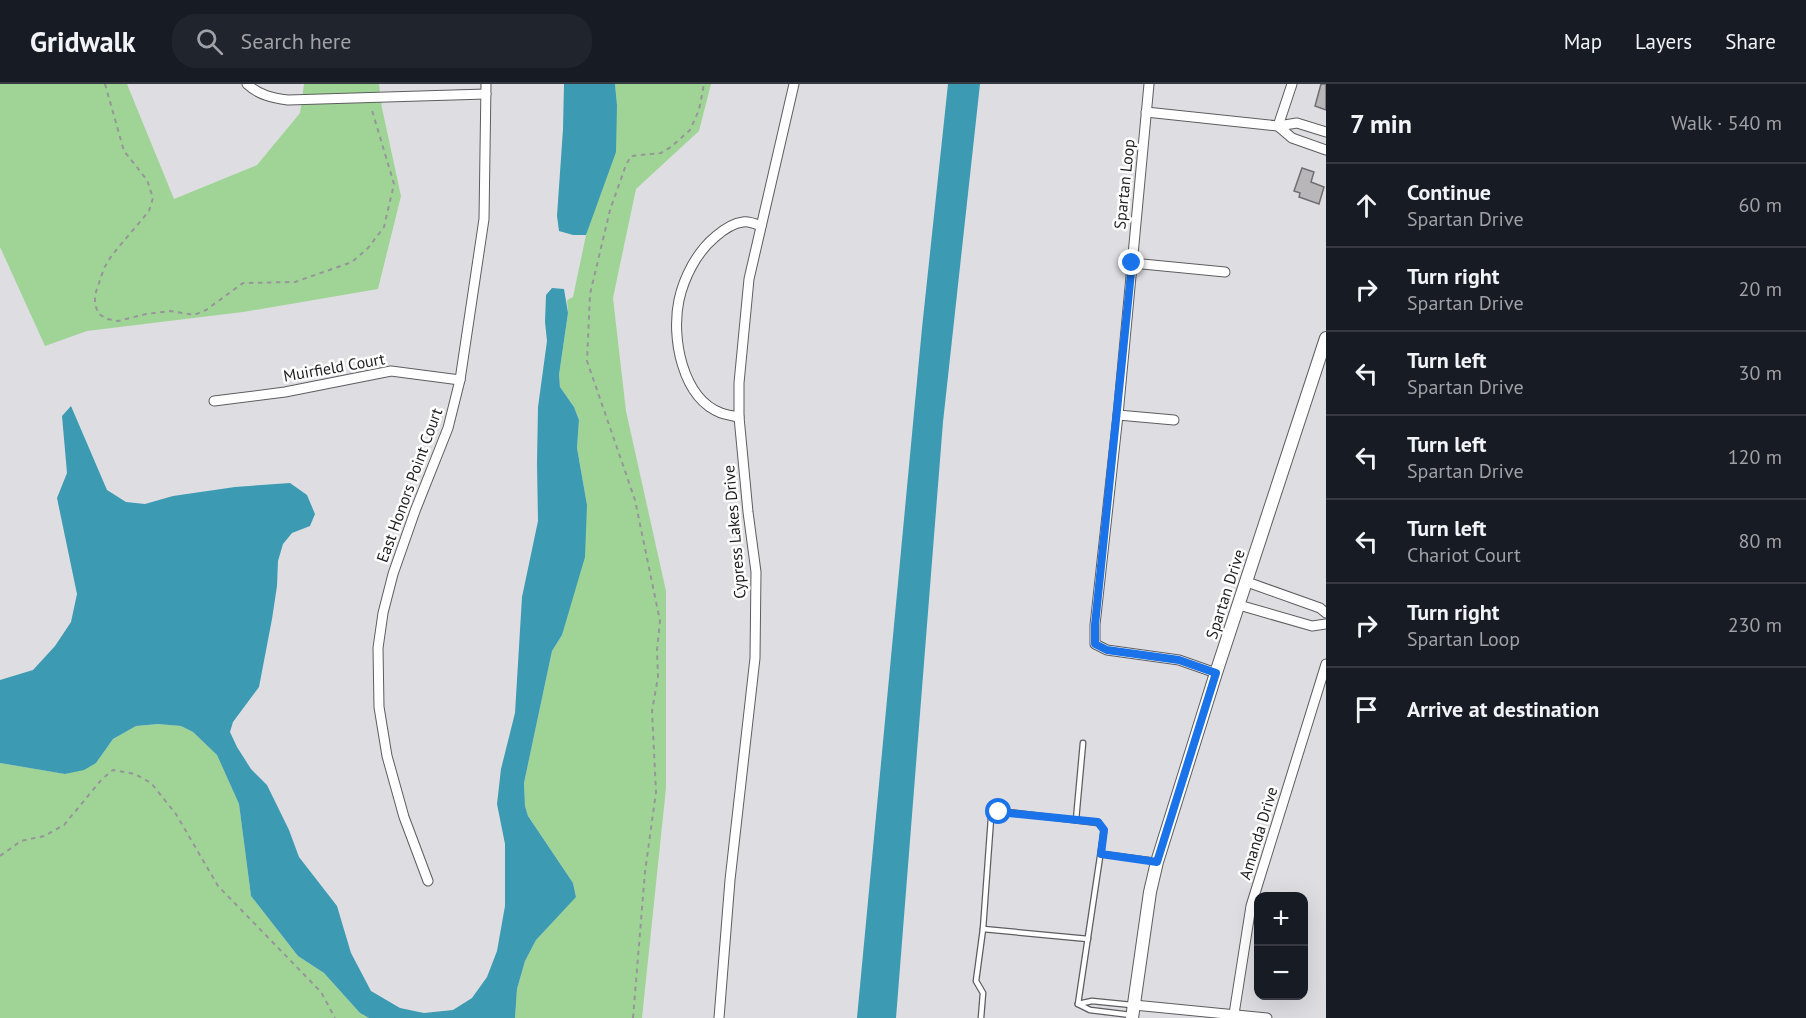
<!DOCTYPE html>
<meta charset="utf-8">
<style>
body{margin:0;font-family:"PT Sans",sans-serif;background:#20242c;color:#f1f3f6}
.controls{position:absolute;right:18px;bottom:18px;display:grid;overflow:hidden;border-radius:12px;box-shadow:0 6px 24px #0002}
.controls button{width:54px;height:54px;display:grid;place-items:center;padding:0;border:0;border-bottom:2px solid #363941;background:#171b24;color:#f1f3f6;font:30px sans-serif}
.stop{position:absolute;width:18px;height:18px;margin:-14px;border:4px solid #1a73e8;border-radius:50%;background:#fff}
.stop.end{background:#1a73e8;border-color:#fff;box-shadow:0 2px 6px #0008}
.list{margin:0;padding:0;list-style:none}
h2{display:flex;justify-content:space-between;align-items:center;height:78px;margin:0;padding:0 24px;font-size:26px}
h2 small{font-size:20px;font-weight:400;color:#9ea1a6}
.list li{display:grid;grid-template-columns:39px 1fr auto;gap:18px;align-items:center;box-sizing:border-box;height:84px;padding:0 24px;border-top:2px solid #363941}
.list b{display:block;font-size:22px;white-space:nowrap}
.list p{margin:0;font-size:20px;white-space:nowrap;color:#9ea1a6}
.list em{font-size:20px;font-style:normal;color:#9ea1a6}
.icon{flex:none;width:33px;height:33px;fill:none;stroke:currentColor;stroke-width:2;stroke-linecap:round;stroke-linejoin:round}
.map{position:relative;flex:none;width:1326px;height:934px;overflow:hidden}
header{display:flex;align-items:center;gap:36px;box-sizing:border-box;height:84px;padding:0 30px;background:#171b24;border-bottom:2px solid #363941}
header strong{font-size:28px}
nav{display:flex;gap:33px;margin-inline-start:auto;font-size:21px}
.search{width:420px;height:54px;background:#20242c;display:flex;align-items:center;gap:15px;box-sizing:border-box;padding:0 21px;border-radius:24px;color:#9ea1a6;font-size:22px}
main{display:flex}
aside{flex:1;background:#171b24}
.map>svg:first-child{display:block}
.green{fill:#a0d497}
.water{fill:#3c9ab3}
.building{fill:#b8b6b8;stroke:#706e70;stroke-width:1.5}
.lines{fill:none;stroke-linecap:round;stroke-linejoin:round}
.service-casing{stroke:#5d5d60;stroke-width:7}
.minor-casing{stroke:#5d5d60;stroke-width:11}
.tertiary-casing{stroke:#5d5d60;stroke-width:14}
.path{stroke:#969699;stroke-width:2;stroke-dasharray:4.5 4.5;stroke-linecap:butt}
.service{stroke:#fff;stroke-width:4.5}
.minor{stroke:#fff;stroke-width:9}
.tertiary{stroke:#fff;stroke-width:12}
.route{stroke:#1a73e8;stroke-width:8}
.labels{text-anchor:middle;stroke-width:5;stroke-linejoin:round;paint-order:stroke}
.street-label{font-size:16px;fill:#1d1d1e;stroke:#fff}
</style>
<header>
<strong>Gridwalk</strong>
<div class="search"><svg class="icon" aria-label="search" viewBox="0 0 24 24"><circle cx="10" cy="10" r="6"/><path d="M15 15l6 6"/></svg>Search here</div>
<nav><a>Map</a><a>Layers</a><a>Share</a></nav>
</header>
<main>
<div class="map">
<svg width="1326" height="934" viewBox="0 0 1326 934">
<rect width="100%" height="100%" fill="#dedee2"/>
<g class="green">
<polygon points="0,0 127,0 174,115 257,81 300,29 304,0 379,0 382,24 401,112 378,205 243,228 87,247 45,262 0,163"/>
<polygon points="615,0 711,0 699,47 636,105 613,214 626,327 666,507 666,704 642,934 515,934 517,905 525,877 536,856 576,812 573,799 528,732 525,722 524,699 552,567 562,551 587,421 577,364 579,336 574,323 560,303 559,291 568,229 567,216 573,213 586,151 596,120 617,21"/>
<polygon points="158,640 181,642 193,648 217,671 239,720 251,812 298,872 324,889 360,929 369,934 0,934 0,679 66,690 96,679 113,655 136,642"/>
</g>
<g class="water">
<polygon points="564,0 615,0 617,21 616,68 586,151 573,151 559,147 557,132 563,45"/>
<polygon points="948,0 980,0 943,338 896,934 857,934 922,244"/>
<polygon points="552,204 564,205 568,229 559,291 560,303 574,323 579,336 577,364 587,421 585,473 562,551 552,567 524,699 525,722 528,732 573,799 576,813 536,856 525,877 517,905 515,934 369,934 360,929 324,889 298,872 251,812 239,720 217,671 193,648 181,642 158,640 136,642 113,655 96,679 84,686 65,690 0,679 0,596 33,586 55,562 71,538 77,510 57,414 67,389 62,332 71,322 107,406 126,418 145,420 173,412 235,403 290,399 307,411 315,430 310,442 292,449 283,460 278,477 277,502 272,535 259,603 233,638 230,648 237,663 251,685 267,701 289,746 299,773 337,822 351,869 371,907 400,924 424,929 453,926 472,914 487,893 497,867 505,822 505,760 497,720 501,685 515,629 522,513 538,437 537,379 538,323 547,257 545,238 546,211"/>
</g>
<g class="building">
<polygon points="1321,0 1326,0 1326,26 1315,22"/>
<polygon points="1302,84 1314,88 1311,98 1324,103 1319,120 1299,113 1300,109 1294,107"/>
</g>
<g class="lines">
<g class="service-casing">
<g id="service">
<polyline points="1076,736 1083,659"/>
<polyline points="1101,770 1155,777"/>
<polyline points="983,845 1088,855"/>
<polyline points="1078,920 1092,917 1132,921"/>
<polyline points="1078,920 1090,926 1131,931"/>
<polyline points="981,934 983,909 976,897 983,845 991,734 999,727 1098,739 1104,746 1078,920"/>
</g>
</g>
<g class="minor-casing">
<g id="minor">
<path d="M247,0C259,11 272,14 288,16L486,10"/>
<polyline points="1149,0 1118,331 1095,541 1095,560 1107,566 1179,576 1216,589"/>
<polyline points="1146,28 1278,42 1297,39 1326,48"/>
<polyline points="1278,42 1292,54 1326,66"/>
<polyline points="1278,42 1292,0"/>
<polyline points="1132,179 1225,188"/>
<polyline points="214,317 285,308 391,287 460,296"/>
<polyline points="1118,331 1174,336"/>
<path d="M739,333C733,332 727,331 721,329C682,314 671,253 679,216C684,193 697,168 715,153C723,146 733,139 743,138C748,137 756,140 761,142"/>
<polyline points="1247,498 1320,524 1326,529"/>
<polyline points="1239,521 1312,542 1326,540"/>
<polyline points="428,797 404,733 387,672 379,623 378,564 383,529 393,490 415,427 448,344 460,296 484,135 486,0"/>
<polyline points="1134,921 1267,934"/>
<polyline points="1234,930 1251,822 1326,580"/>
<polyline points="719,934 730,796 755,574 756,488 748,428 739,333 739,299 749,195 794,0"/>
</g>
</g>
<g class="tertiary-casing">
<polyline id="tertiary" points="1132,934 1150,808 1157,778 1216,589 1326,254"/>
</g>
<g class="path">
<polyline points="105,0 124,67 147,96 153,114 149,127 112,171 104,184 95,211 95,221 99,230 107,235 118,237 146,230 171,227 194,231 206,226 243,199 295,198 352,178 368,164 384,143 394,100 371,23"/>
<polyline points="0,772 21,757 44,752 64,741 102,695 113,686 135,690 151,699 176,730 218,802 321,908 335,934"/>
<polyline points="633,934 645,788 656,708 652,627 658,593 657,566 660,537 635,416 587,277 590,210 610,126 626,81 631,72 661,69 671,63 690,46 699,26 704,0"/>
</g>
<use href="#service" class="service"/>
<use href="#minor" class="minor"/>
<use href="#tertiary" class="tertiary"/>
</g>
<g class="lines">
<polyline class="route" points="999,728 1098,738 1104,746 1101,770 1157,778 1216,589 1179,576 1107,566 1095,560 1095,541 1132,179"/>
</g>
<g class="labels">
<g class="street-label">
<text transform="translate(1124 100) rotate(-84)" y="6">Spartan Loop</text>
<text transform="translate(334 283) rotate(-10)" y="6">Muirfield Court</text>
<text transform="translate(409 401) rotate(-70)" y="6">East Honors Point Court</text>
<text transform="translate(734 448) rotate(-95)" y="6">Cypress Lakes Drive</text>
<text transform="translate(1225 510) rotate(-72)" y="6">Spartan Drive</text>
<text transform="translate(1258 749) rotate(-73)" y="6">Amanda Drive</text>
</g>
</g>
</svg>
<div class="controls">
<button>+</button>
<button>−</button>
</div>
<div class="stop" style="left:999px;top:728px"></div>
<div class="stop end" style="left:1132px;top:179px"></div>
</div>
<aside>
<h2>7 min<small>Walk · 540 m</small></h2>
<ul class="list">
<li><svg class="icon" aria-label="ahead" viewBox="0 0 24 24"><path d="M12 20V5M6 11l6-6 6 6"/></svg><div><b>Continue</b><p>Spartan Drive</p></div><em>60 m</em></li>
<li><svg class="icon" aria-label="right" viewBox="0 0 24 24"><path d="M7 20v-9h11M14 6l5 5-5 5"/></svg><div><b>Turn right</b><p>Spartan Drive</p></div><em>20 m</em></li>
<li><svg class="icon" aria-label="left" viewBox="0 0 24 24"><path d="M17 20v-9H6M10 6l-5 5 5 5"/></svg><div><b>Turn left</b><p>Spartan Drive</p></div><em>30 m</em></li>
<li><svg class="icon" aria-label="left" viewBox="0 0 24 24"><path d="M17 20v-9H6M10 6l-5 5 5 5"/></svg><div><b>Turn left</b><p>Spartan Drive</p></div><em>120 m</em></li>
<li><svg class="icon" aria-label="left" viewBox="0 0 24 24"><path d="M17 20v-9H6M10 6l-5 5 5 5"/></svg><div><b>Turn left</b><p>Chariot Court</p></div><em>80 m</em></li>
<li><svg class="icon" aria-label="right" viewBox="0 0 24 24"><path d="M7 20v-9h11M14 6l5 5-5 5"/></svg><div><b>Turn right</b><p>Spartan Loop</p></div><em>230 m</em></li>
<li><svg class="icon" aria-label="arrive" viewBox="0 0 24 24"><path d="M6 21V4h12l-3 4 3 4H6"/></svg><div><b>Arrive at destination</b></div></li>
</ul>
</aside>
</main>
